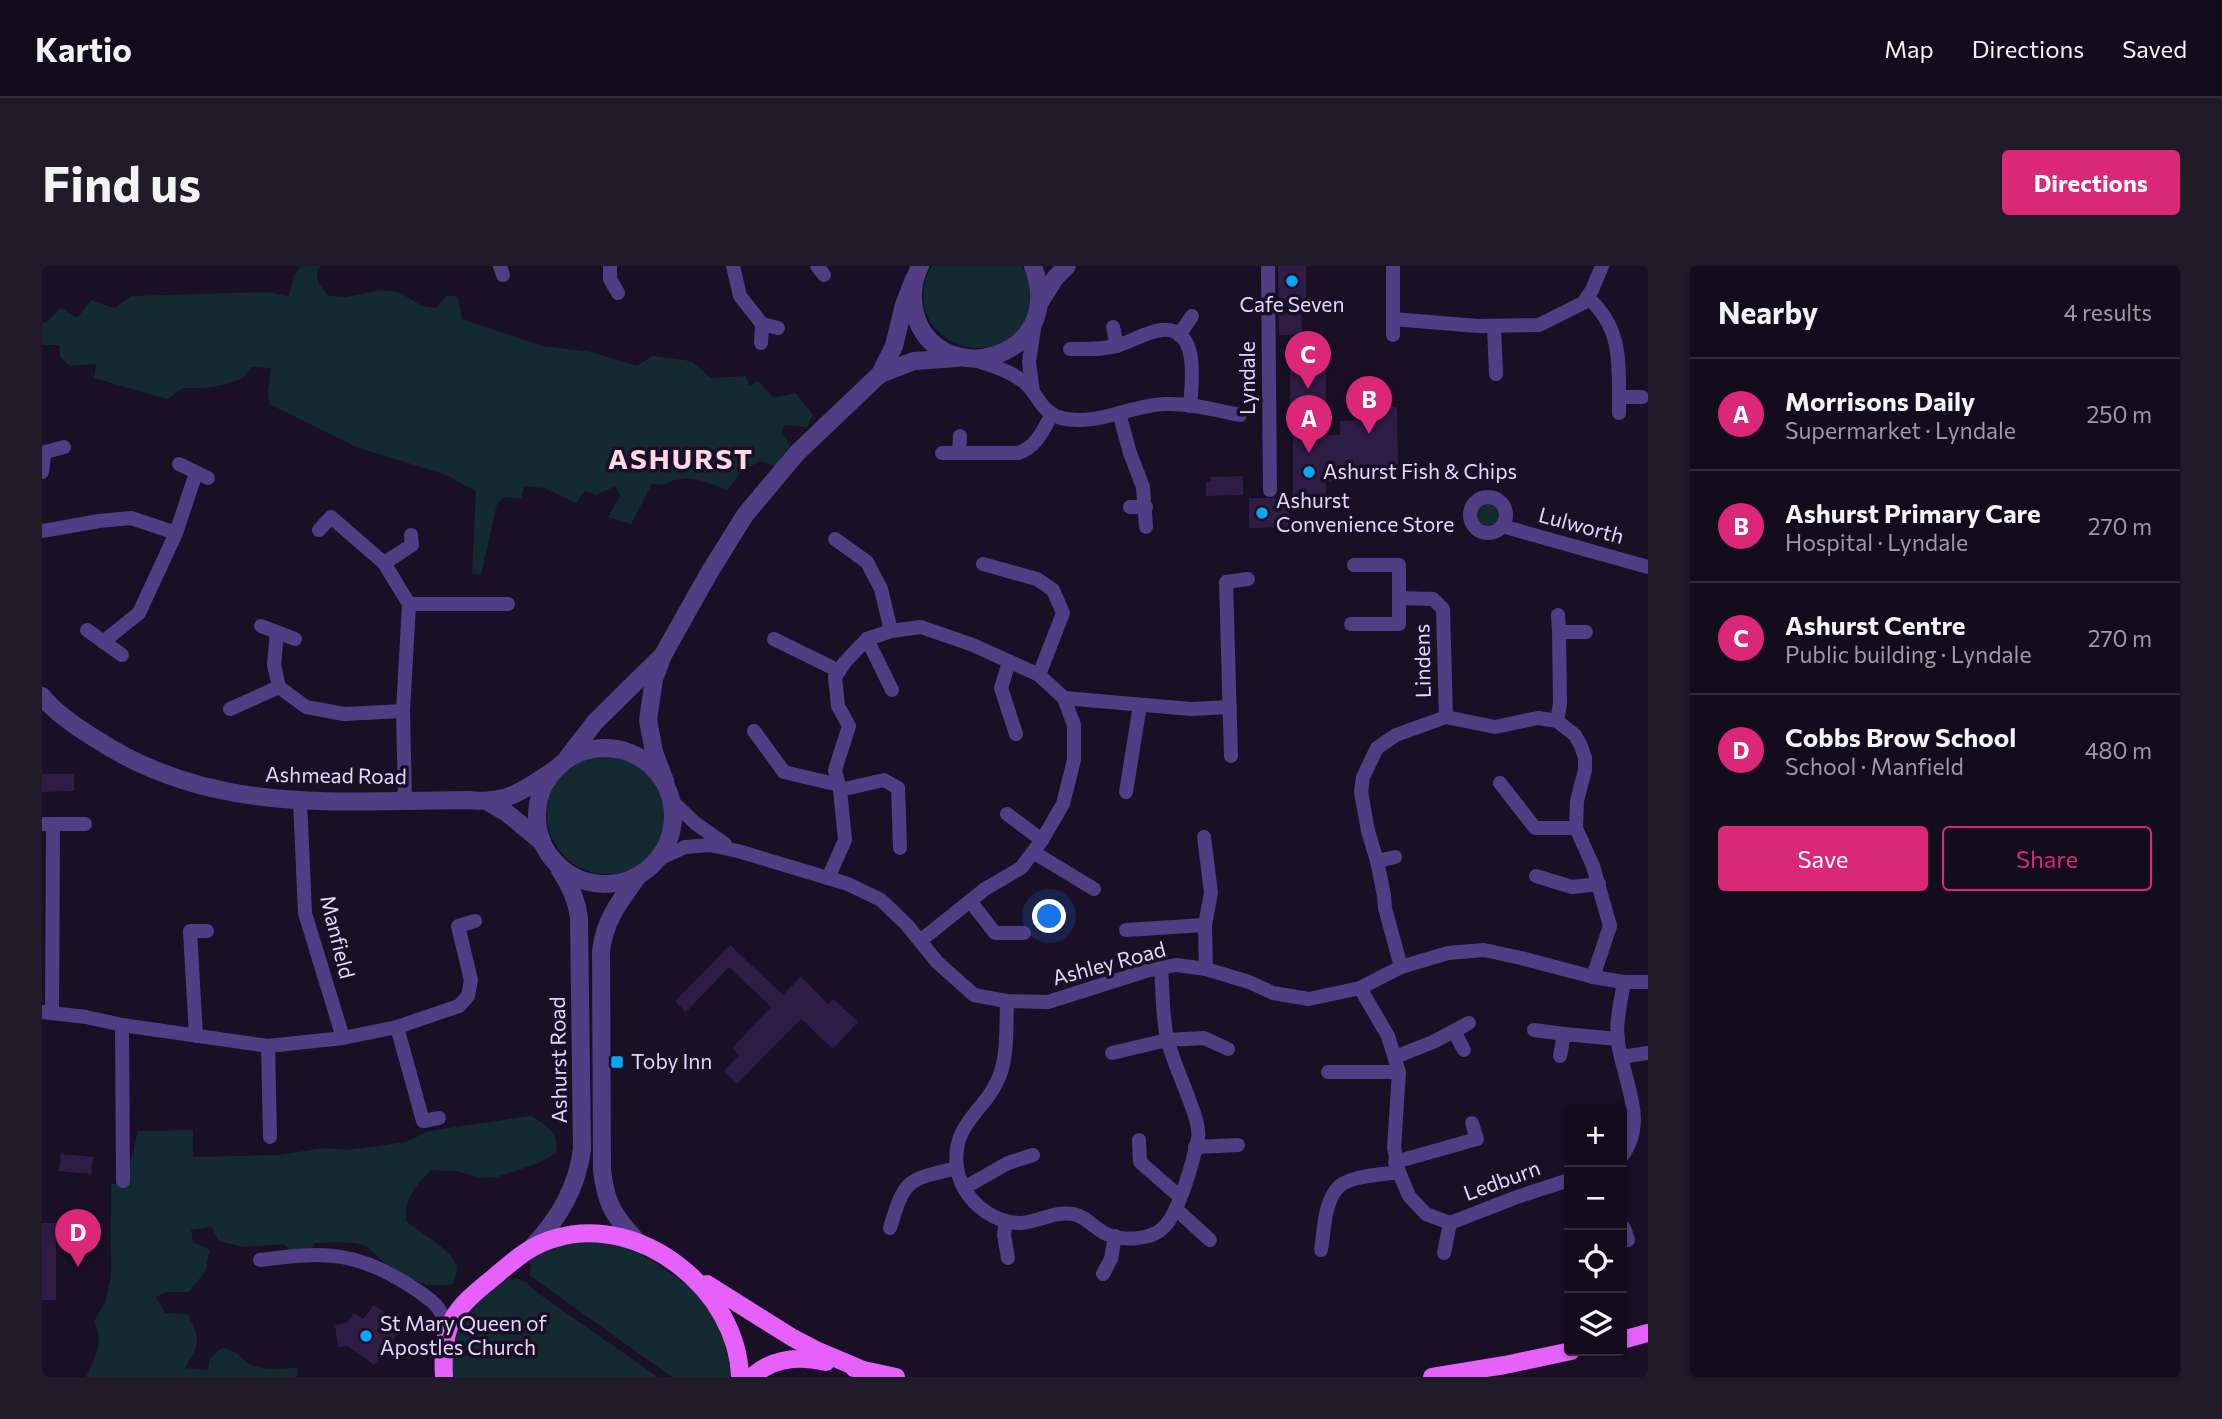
<!DOCTYPE html>
<meta charset="utf-8">
<style>
body{margin:0;font-family:Commissioner,sans-serif;background:#201a29;color:#f1f3f6}
.controls{position:absolute;right:21px;bottom:21px;display:grid;overflow:hidden;border-radius:7px;box-shadow:0 2px 5px #0004}
.controls button{width:63px;height:63px;display:grid;place-items:center;padding:0;border:0;border-bottom:2px solid #322c3b;background:#130c1c;color:#f1f3f6;font:35px sans-serif}
.you{position:absolute;left:1008px;top:651px;width:24px;height:24px;margin:-18px;border:5px solid #fff;border-radius:50%;background:#1a73e8;box-shadow:0 0 0 10px #1a73e833}
.badge{display:grid;place-items:center;width:46px;height:46px;border-radius:50%;background:#db2777;color:#fff;font-size:23px;font-weight:700}
.pin{position:absolute;translate:-50% -58px;filter:drop-shadow(0 2px 4px #0008)}
.pin::after{content:'';position:absolute;top:37px;width:24px;height:21px;background:inherit;clip-path:polygon(0 0,100% 0,50% 100%)}
.list{margin:0;padding:0;list-style:none}
h2{display:flex;justify-content:space-between;align-items:center;height:91px;margin:0;padding:0 28px;font-size:30px}
h2 small{font-size:23px;font-weight:400;color:#9d9ba3}
.list li{display:grid;grid-template-columns:46px 1fr auto;gap:21px;align-items:center;box-sizing:border-box;height:112px;padding:0 28px;border-top:2px solid #322c3b}
.list b{display:block;font-size:26px;white-space:nowrap}
.list p{margin:0;font-size:23px;white-space:nowrap;color:#9d9ba3}
.list em{font-size:23px;font-style:normal;color:#9d9ba3}
.actions{display:flex;gap:14px;padding:21px 28px}
.actions a{flex:1;padding:16px 0;border:2px solid #db2777;border-radius:7px;text-align:center;font-size:24px;color:#db2777}
.actions .main{background:#db2777;color:#fff}
.icon{flex:none;width:38px;height:38px;fill:none;stroke:currentColor;stroke-width:2;stroke-linecap:round;stroke-linejoin:round}
.map{position:relative;flex:none;width:1606px;height:1111px;overflow:hidden;border-radius:7px}
header{display:flex;align-items:center;gap:42px;box-sizing:border-box;height:98px;padding:0 35px;background:#130c1c;border-bottom:2px solid #322c3b}
header strong{font-size:33px}
nav{display:flex;gap:38px;margin-inline-start:auto;font-size:24px}
.intro{display:flex;align-items:center;justify-content:space-between;box-sizing:border-box;height:168px;padding:0 42px}
h1{margin:0;font-size:49px}
.button{padding:18px 32px;border-radius:7px;background:#db2777;color:#fff;font-size:24px;font-weight:700}
main{display:flex;gap:42px;padding:0 42px}
aside{flex:1;background:#130c1c;border-radius:7px;box-shadow:0 2px 5px #0004}
.map>svg:first-child{display:block}
.green{fill:#132a30}
.building{fill:#2f1d46}
.lines{fill:none;stroke-linecap:round;stroke-linejoin:round}
.minor{stroke:#503d83;stroke-width:14}
.tertiary{stroke:#503d83;stroke-width:18}
.primary{stroke:#e661fa;stroke-width:18}
.poi-dot{fill:#08a6f7;stroke:#191026;stroke-width:2.5}
.labels{text-anchor:middle;stroke-width:7;stroke-linejoin:round;paint-order:stroke}
.poi-label{font-size:21px;fill:#e4d6fe;stroke:#191026;text-anchor:start}
.street-label{font-size:21px;fill:#e4d6fe;stroke:#191026}
.district-label{font-size:28px;font-weight:bold;letter-spacing:2px;fill:#fed8e7;stroke:#191026}
</style>
<header>
<strong>Kartio</strong>
<nav><a>Map</a><a>Directions</a><a>Saved</a></nav>
</header>
<div class="intro"><h1>Find us</h1><a class="button">Directions</a></div>
<main>
<div class="map">
<svg width="1606" height="1111" viewBox="0 0 1606 1111">
<rect width="100%" height="100%" fill="#191026"/>
<g class="green">
<path d="M259,0H279L275,5L276,17L287,30L304,31L339,24L357,26L380,40L394,42L405,29L416,31L420,53L501,80L549,86L595,100L610,90L649,95L669,112L703,110L708,120L716,115L732,132L753,127L771,149L765,161L743,159L739,167L748,179L733,200L718,195L700,205L685,224C671,219 654,210 638,213C625,215 628,220 610,218L589,258L566,251L578,230L573,220L555,229L543,225L534,237L502,222L482,220L479,233L461,231L455,238L439,309L430,308L434,225L402,208L317,182L227,138L226,126L229,102L209,101L201,112L182,119L161,122H141L125,133L52,112L54,98L28,100L18,91L17,79H0V56L3,57L19,42L35,52L49,34L72,42L90,30L226,26L247,31L252,9Z"/>
<path d="M889,0H980C987,11 990,29 987,42C970,116 850,79 889,0Z"/>
<circle cx="1447" cy="249" r="12"/>
<circle cx="565" cy="548" r="60"/>
<path d="M489,850C505,859 518,868 514,888L494,898L455,911L440,912L414,905L389,904C374,919 362,932 364,955C375,964 409,985 413,996C417,1003 414,1011 410,1018C388,1024 362,1012 344,998C338,993 330,984 323,980C309,974 288,977 273,977L269,984L251,986L241,978L201,981L177,975L169,961L149,964L151,976L168,984L163,1006L147,1026H124L114,1031L123,1047L145,1048C159,1073 158,1078 143,1102L166,1104L168,1092L180,1082C200,1086 196,1092 209,1099C221,1105 242,1102 256,1102L255,1111H44C54,1090 62,1077 52,1055L63,1037L69,1010V918H83L96,865L151,864V891L237,889L282,882L306,884L365,876L386,865Z"/>
<path d="M564,975L595,985L652,1023L681,1066L688,1099V1111H630L487,1009L489,999L485,995C517,977 528,976 564,975Z"/>
<polygon points="468,1011 471,1014 473,1012 484,1016 497,1028 616,1111 409,1111 410,1071 426,1043"/>
</g>
<g class="building">
<polygon points="1236,0 1264,0 1264,36 1259,36 1260,69 1237,69"/>
<polygon points="1251,83 1280,83 1280,88 1284,88 1284,146 1248,147 1248,99 1251,99"/>
<polygon points="1333,141 1355,141 1356,206 1323,207 1323,216 1284,216 1284,228 1251,228 1251,169 1298,169 1298,155 1334,154"/>
<polygon points="1201,210 1201,229 1164,230 1164,216 1169,216 1169,211"/>
<polygon points="1207,232 1247,232 1247,261 1207,262"/>
<polygon points="0,508 32,508 32,525 0,526"/>
<polygon points="688,679 741,729 759,711 786,738 791,733 816,756 791,783 759,753 695,818 682,805 697,789 690,782 729,741 687,701 644,746 633,735"/>
<polygon points="19,888 51,891 49,908 17,905"/>
<rect x="0" y="957" width="14" height="77"/>
<polygon points="332,1039 361,1061 332,1099 306,1080 296,1081 293,1059 305,1057 312,1047 321,1053"/>
</g>
<g class="lines">
<g class="minor">
<polyline points="458,0 461,9"/>
<polyline points="568,0 568,13 576,27"/>
<polyline points="691,0 698,30 720,58"/>
<polyline points="775,0 782,9"/>
<polyline points="1226,0 1228,224"/>
<polyline points="1351,0 1351,69"/>
<path d="M1546,32C1578,60 1577,92 1577,131"/>
<polyline points="1351,53 1436,60 1497,59 1541,37 1550,24 1560,0"/>
<polyline points="1452,60 1454,108"/>
<polyline points="1071,61 1075,80"/>
<polyline points="1137,69 1150,50"/>
<polyline points="719,77 720,58 736,62"/>
<path d="M1028,83C1044,83 1061,84 1077,79C1091,75 1104,66 1119,64C1158,60 1150,116 1148,140"/>
<path d="M929,93C947,99 968,104 983,117C995,127 999,145 1016,151C1052,162 1088,139 1123,138C1148,137 1173,144 1198,149"/>
<polyline points="991,126 987,96 993,56"/>
<polyline points="1077,147 1088,187 1101,221 1104,261"/>
<polyline points="1577,147 1577,131 1600,131"/>
<polyline points="0,187 22,181"/>
<polyline points="900,187 917,187 918,170"/>
<path d="M917,187H976C995,181 1001,164 1010,148"/>
<polyline points="137,198 166,212"/>
<polyline points="0,206 2,188"/>
<circle cx="1446" cy="249" r="18"/>
<polyline points="1088,241 1104,241"/>
<polyline points="1460,260 1606,301"/>
<polyline points="277,264 289,251 342,297 367,338 361,445 363,534"/>
<polyline points="0,265 57,255 89,252 134,267"/>
<polyline points="793,273 825,296 839,323 849,365"/>
<polyline points="342,297 370,279 369,269"/>
<polyline points="941,298 995,313 1011,324 1021,347 997,409"/>
<polyline points="1357,332 1391,333 1401,343 1404,451"/>
<polyline points="367,338 466,338"/>
<polyline points="1516,349 1517,366 1544,366"/>
<polyline points="1309,358 1357,358 1357,299 1312,299"/>
<polyline points="219,360 253,373"/>
<polyline points="45,364 80,389"/>
<polyline points="235,366 232,399 237,421 264,441 302,448 361,445"/>
<polyline points="732,373 797,405"/>
<polyline points="825,373 850,424"/>
<polyline points="61,376 97,347 134,267 154,207"/>
<polyline points="967,396 959,422 974,468"/>
<polyline points="1022,432 1149,443 1188,441"/>
<polyline points="188,443 237,421"/>
<polyline points="1515,455 1518,438 1517,366"/>
<polyline points="712,465 742,506 797,519"/>
<polyline points="1189,490 1184,316 1206,313"/>
<polyline points="1458,517 1493,562 1534,562"/>
<polyline points="798,524 842,514 856,522 858,582"/>
<polyline points="1084,526 1098,439"/>
<polyline points="258,535 263,647 301,772"/>
<polyline points="630,535 653,557 683,578"/>
<polyline points="965,548 1000,574"/>
<polyline points="0,558 43,558"/>
<polyline points="1162,571 1169,627 1163,659 1164,703"/>
<polyline points="991,586 1052,623"/>
<polyline points="1353,591 1335,595 1326,565 1319,526 1321,511 1335,482 1354,469 1404,451 1453,461 1496,452 1515,455 1533,469 1539,480 1543,492 1543,504 1535,535 1534,562 1551,600 1568,660 1551,711"/>
<polyline points="615,594 643,581 668,579 696,585 806,618 839,634 865,659 895,696 932,729 965,735 1006,736 1104,705 1134,699 1164,703 1207,716 1231,727 1267,733 1318,722 1359,701 1406,687 1442,684 1479,692 1551,711 1582,716 1606,716"/>
<polyline points="1335,595 1342,629 1343,642 1359,701"/>
<polyline points="1494,610 1530,621 1557,618"/>
<polyline points="786,612 803,574 798,524 793,504 807,460 796,440 793,411 803,396 825,373 849,365 879,361 931,379 997,409 1022,432 1032,459 1032,494 1021,538 1000,574 979,602 943,623 878,675"/>
<polyline points="928,635 953,667 982,667"/>
<polyline points="1084,664 1163,659"/>
<polyline points="1318,722 1346,770 1357,806 1352,882 1357,906 1367,930 1384,948 1408,957 1475,931 1527,914"/>
<path d="M965,735C964,759 966,786 958,809C944,846 909,856 915,902C920,932 948,957 979,957C996,956 1012,945 1031,948C1045,950 1053,964 1067,969C1083,975 1110,974 1122,961C1138,945 1151,895 1156,872C1158,862 1152,846 1148,836C1141,816 1132,797 1126,776C1120,755 1121,725 1119,702"/>
<polyline points="0,746 44,751 80,759 226,780 301,772 355,761 417,740 426,730 429,714 416,660 433,655"/>
<polyline points="10,747 11,558"/>
<polyline points="80,759 81,915"/>
<polyline points="355,761 381,855 397,852"/>
<polyline points="1492,764 1522,768 1518,790"/>
<polyline points="1412,765 1422,784"/>
<polyline points="1522,768 1576,773"/>
<polyline points="154,770 148,665 165,665"/>
<polyline points="226,780 228,871"/>
<polyline points="1070,787 1125,774 1162,772 1186,783"/>
<polyline points="1353,791 1391,776 1427,757"/>
<polyline points="1579,791 1606,787"/>
<polyline points="1286,806 1357,806"/>
<polyline points="1097,874 1098,896 1138,931"/>
<polyline points="1153,881 1196,879"/>
<path d="M1580,890C1606,855 1582,817 1576,776C1573,757 1579,735 1582,716"/>
<polyline points="1353,896 1435,873 1430,857"/>
<polyline points="922,922 966,897 991,889"/>
<polyline points="1134,943 1168,974"/>
<polyline points="964,955 962,969 966,992"/>
<path d="M848,962C863,912 865,914 915,902"/>
<polyline points="1580,963 1582,962 1586,974"/>
<path d="M1279,984C1282,966 1282,939 1294,924C1304,909 1341,909 1357,906"/>
<polyline points="1402,987 1408,957"/>
<path d="M218,994C284,985 316,985 373,1023C392,1036 404,1043 403,1069"/>
<polyline points="1061,1008 1069,993 1073,970"/>
</g>
<g class="tertiary">
<path d="M878,0C870,16 869,31 873,47C893,126 1027,96 991,0"/>
<polyline points="998,36 1013,12 1025,0"/>
<polyline points="838,108 872,95 915,92"/>
<path d="M0,430C13,447 36,462 54,473C169,549 295,535 426,534C465,538 481,525 512,504"/>
<circle cx="563" cy="550" r="68"/>
<polyline points="526,491 553,456 619,391"/>
<polyline points="623,515 612,486 606,454 612,413 621,389 667,307 703,249 755,187 838,108 852,80 862,39 872,13"/>
<polyline points="446,536 465,547 500,576"/>
<path d="M595,975C572,950 564,939 560,904L559,685C563,653 578,635 596,610"/>
<path d="M491,980C517,952 535,922 540,883L537,652C535,634 528,619 518,604"/>
</g>
<g class="primary">
<polyline points="665,1018 751,1072 774,1084 821,1104"/>
<polyline points="1580,1074 1606,1067"/>
<polyline points="812,1102 854,1111"/>
<path d="M402,1111C399,1058 411,1044 451,1012C471,995 488,979 514,972C599,947 696,1025 698,1111"/>
<path d="M710,1111C731,1091 757,1090 784,1096"/>
<polyline points="1390,1111 1463,1099 1529,1085"/>
</g>
</g>
<g class="poi-dot">
<circle cx="1250" cy="15" r="7"/>
<circle cx="1267" cy="206" r="7"/>
<circle cx="1220" cy="247" r="7"/>
<rect x="568" y="789" width="14" height="14" rx="3.5"/>
<circle cx="324" cy="1070" r="7"/>
</g>
<g class="labels">
<g class="poi-label">
<text x="1250" y="46" text-anchor="middle">Cafe Seven</text>
<text x="1281" y="213">Ashurst Fish &amp; Chips</text>
<text x="1234" y="242">Ashurst<tspan x="1234" dy="24">Convenience Store</tspan></text>
<text x="589" y="803">Toby Inn</text>
<text x="338" y="1065">St Mary Queen of<tspan x="338" dy="24">Apostles Church</tspan></text>
</g>
<g class="street-label">
<text transform="translate(1206 112) rotate(-90)" y="7">Lyndale</text>
<text transform="translate(1539 260) rotate(15)" y="7">Lulworth</text>
<text transform="translate(1381 395) rotate(-91)" y="7">Lindens</text>
<text transform="translate(294 510) rotate(1)" y="7">Ashmead Road</text>
<text transform="translate(295 671) rotate(76)" y="7">Manfield</text>
<text transform="translate(1067 698) rotate(-15)" y="7">Ashley Road</text>
<text transform="translate(517 794) rotate(-91)" y="7">Ashurst Road</text>
<text transform="translate(1460 915) rotate(-20)" y="7">Ledburn</text>
</g>
<g class="district-label">
<text x="639" y="203">ASHURST</text>
</g>
</g>
</svg>
<div class="controls">
<button>+</button>
<button>−</button>
<button><svg class="icon" aria-label="locate" viewBox="0 0 24 24"><circle cx="12" cy="12" r="6"/><path d="M12 2v4M12 18v4M2 12h4M18 12h4"/></svg></button>
<button><svg class="icon" aria-label="layers" viewBox="0 0 24 24"><path d="M12 4l9 5-9 5-9-5zM3 14l9 5 9-5"/></svg></button>
</div>
<div class="you"></div>
<div class="pin badge" style="left:1267px;top:187px">A</div>
<div class="pin badge" style="left:1327px;top:168px">B</div>
<div class="pin badge" style="left:1266px;top:123px">C</div>
<div class="pin badge" style="left:36px;top:1001px">D</div>
</div>
<aside>
<h2>Nearby<small>4 results</small></h2>
<ul class="list">
<li><span class="badge">A</span><div><b>Morrisons Daily</b><p>Supermarket · Lyndale</p></div><em>250 m</em></li>
<li><span class="badge">B</span><div><b>Ashurst Primary Care</b><p>Hospital · Lyndale</p></div><em>270 m</em></li>
<li><span class="badge">C</span><div><b>Ashurst Centre</b><p>Public building · Lyndale</p></div><em>270 m</em></li>
<li><span class="badge">D</span><div><b>Cobbs Brow School</b><p>School · Manfield</p></div><em>480 m</em></li>
</ul>
<div class="actions"><a class="main">Save</a><a>Share</a></div>
</aside>
</main>
